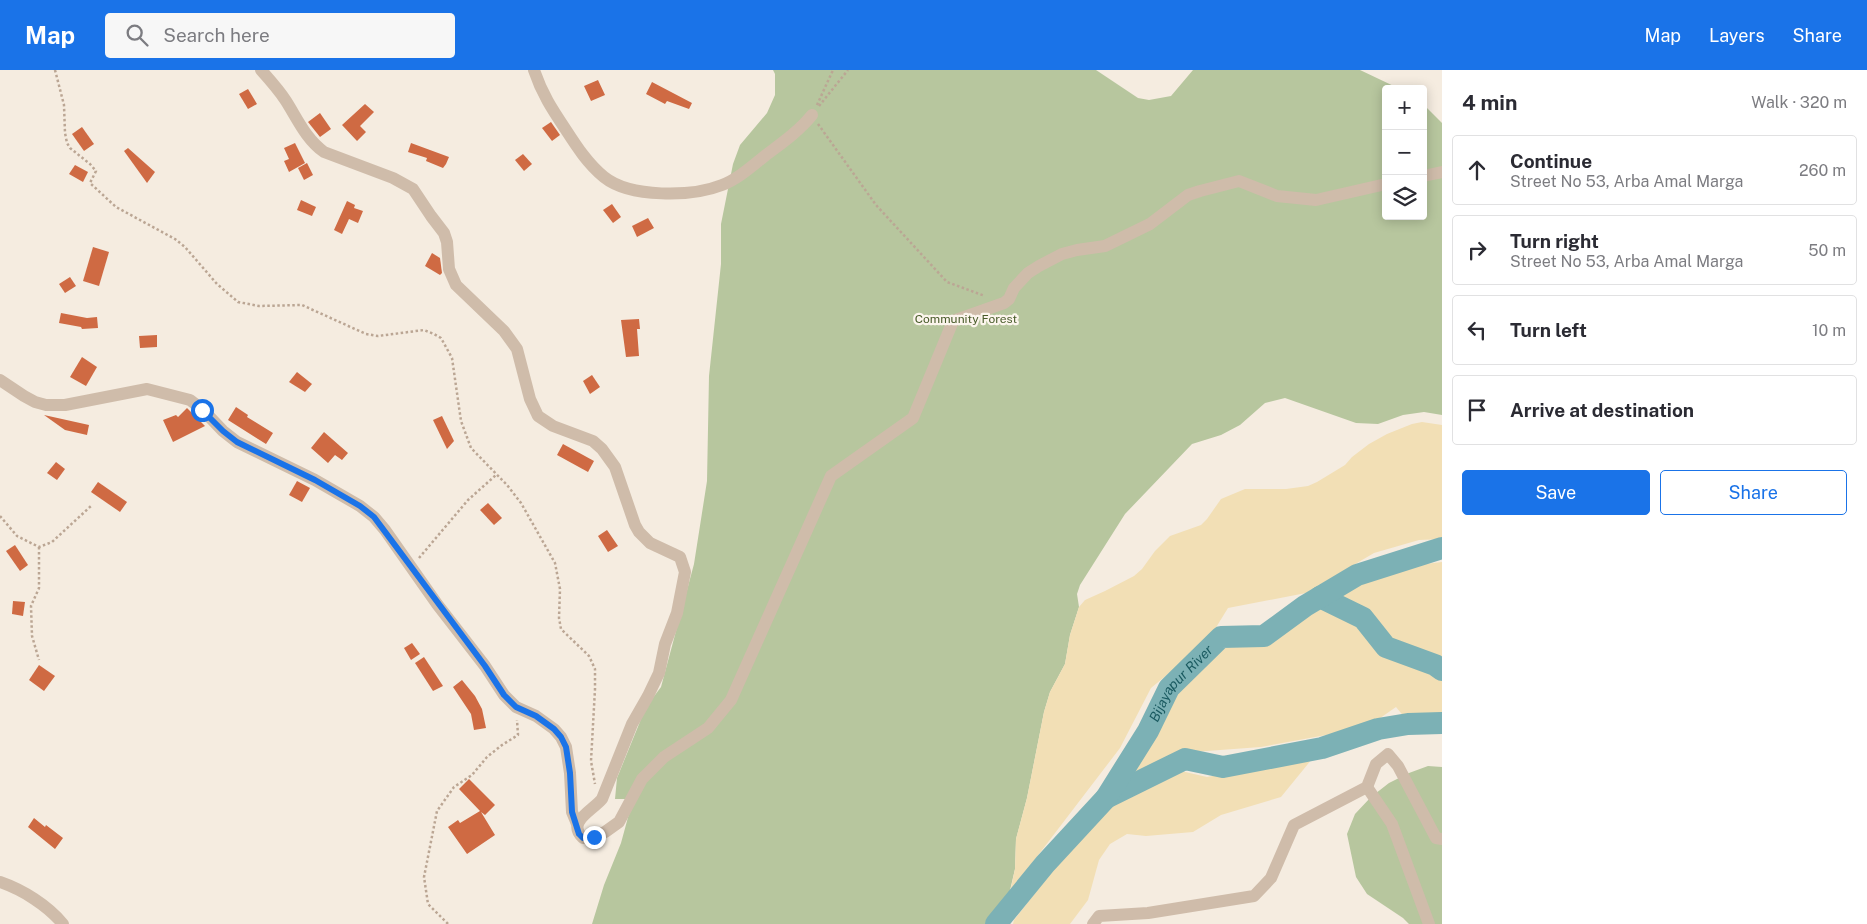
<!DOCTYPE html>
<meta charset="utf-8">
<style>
body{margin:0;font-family:"Public Sans",sans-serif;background:#f7f7f7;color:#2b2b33}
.controls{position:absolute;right:15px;top:15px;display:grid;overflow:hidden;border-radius:5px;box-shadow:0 2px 12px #0003}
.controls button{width:45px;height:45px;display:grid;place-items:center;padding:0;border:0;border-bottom:1px solid #e1e1e2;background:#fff;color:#2b2b33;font:25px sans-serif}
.stop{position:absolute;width:15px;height:15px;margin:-11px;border:4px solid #1a73e8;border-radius:50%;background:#fff}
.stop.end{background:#1a73e8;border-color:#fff;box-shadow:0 1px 5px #0008}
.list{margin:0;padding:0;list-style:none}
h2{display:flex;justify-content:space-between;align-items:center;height:65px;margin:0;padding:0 20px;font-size:21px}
h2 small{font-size:16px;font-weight:400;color:#7c7c81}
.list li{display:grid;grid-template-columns:32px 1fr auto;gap:15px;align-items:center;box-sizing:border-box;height:70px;margin:0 10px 10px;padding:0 10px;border:1px solid #e1e1e2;border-radius:5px}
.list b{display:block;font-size:19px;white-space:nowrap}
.list p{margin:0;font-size:16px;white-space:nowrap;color:#7c7c81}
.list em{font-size:16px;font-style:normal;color:#7c7c81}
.actions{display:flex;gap:10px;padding:15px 20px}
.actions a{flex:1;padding:11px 0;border:1px solid #1a73e8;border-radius:5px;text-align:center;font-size:18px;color:#1a73e8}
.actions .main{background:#1a73e8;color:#fff}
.icon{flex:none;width:28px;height:28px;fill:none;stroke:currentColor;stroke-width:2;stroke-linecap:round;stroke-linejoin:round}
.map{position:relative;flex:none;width:1442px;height:854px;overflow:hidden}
header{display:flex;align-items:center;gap:30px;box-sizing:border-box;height:70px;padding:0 25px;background:#1a73e8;color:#fff}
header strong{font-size:24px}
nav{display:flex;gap:28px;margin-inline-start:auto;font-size:18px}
.search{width:350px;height:45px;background:#f7f7f7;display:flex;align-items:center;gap:12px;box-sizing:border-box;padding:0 18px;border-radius:5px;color:#7c7c81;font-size:19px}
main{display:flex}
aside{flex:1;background:#fff}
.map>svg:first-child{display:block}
.green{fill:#b7c69e}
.sand{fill:#f2dfb5}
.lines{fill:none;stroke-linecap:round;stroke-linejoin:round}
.river{stroke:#7cb1b5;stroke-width:22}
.building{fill:#cf6a43}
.path{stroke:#bba694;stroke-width:2.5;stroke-dasharray:2.5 2.5;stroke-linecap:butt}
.minor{stroke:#cfbcaa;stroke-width:12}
.route{stroke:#1a73e8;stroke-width:6}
.labels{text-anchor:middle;stroke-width:4.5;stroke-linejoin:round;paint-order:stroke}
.park-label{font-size:12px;fill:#495c2b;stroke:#fcf5ed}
.water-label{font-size:14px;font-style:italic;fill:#1b5b61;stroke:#fcf5ed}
</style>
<header>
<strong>Map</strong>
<div class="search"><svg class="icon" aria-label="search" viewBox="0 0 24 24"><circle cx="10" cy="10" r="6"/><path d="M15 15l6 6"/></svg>Search here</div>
<nav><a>Map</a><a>Layers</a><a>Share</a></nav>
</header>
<main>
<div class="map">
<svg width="1442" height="854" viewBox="0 0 1442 854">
<rect width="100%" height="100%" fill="#f5ece0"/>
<g class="green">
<polygon points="773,0 1096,0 1138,28 1149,30 1171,26 1193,0 1360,0 1400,19 1386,19 1386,146 1423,146 1423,34 1442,53 1442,345 1424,342 1403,345 1378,354 1356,353 1285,328 1265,333 1240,355 1221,365 1192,374 1125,444 1080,515 1077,524 1079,537 1070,565 1065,594 1050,622 1044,642 1027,728 1016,769 1015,799 1002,854 592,854 604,815 621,773 633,729 615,729 617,708 646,637 661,617 694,494 707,411 709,306 721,194 721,154 733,94 740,75 767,43 775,25 775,4"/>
<polygon points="1428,696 1442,697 1442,854 1409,854 1403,848 1367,824 1356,807 1347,764 1355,744 1371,727 1389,713 1409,703"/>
</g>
<g class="sand">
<polygon points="1422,352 1442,355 1442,469 1419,470 1374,483 1306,523 1228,538 1207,572 1151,618 1120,678 1026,801 1004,850 1015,799 1016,769 1027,728 1044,642 1050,622 1065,594 1070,565 1079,537 1085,530 1105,521 1134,506 1142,499 1155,481 1170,466 1201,455 1207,449 1221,429 1245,419 1286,419 1308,416 1317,412 1345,395 1352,387 1369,374 1387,364 1412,354"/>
<polygon points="1442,492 1442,591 1388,568 1376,549 1339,524 1399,497"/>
<polygon points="1322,533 1361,558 1387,586 1433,598 1442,608 1442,646 1405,648 1396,637 1373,653 1337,663 1261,677 1193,682 1161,691 1129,705 1183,607 1229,575 1269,569"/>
<polygon points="1312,689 1281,727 1221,745 1193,762 1146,766 1127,764 1110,774 1099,790 1088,830 1070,854 1013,854 1014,850 1075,772 1109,732 1181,701 1207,707"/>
</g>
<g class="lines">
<g class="river">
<polyline points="1320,527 1363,548 1386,577 1435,595 1442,600"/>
<polyline points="1106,728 1185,689 1223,697 1322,678 1378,659 1408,654 1442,653"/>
<path id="s1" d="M996,854L1045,794L1106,728L1148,661L1169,618L1221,567L1264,566L1305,536L1357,505L1442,478"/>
</g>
</g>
<g class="building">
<polygon points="598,10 605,25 591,31 584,16"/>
<polygon points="652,12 692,33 689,39 667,31 665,34 646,24"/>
<polygon points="248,19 257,34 248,39 239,24"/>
<polygon points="365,34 374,42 360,56 366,62 357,71 342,55"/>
<polygon points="320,43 331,59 320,67 308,52"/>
<polygon points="551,52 560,65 552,71 542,58"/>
<polygon points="82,57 94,74 84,81 72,64"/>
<polygon points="295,73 305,93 289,102 284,91 289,89 284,78"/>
<polygon points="411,73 449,87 446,94 443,98 426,91 427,88 408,82"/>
<polygon points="128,78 155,102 147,113 124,81"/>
<polygon points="523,84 532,94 524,101 515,90"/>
<polygon points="307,93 313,105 304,110 298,98"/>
<polygon points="75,95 88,102 83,112 69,104"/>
<polygon points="301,130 316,137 312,146 297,140"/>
<polygon points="347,131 355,135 354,138 363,141 358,153 349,149 342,164 334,160"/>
<polygon points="612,134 621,147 613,153 603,140"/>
<polygon points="648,148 654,158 637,167 632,156"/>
<polygon points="93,177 109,182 99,216 83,211"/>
<polygon points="432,183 440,188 442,203 440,205 425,196"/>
<polygon points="70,207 76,216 65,223 59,214"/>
<polygon points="61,243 87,248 97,247 98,258 82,259 81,257 59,253"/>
<polygon points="639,249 640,259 637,259 639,286 626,287 621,250"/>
<polygon points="157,265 157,277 140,278 139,266"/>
<polygon points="82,287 97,297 86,316 70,307"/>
<polygon points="297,302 312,314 305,322 289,312"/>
<polygon points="592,305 600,317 590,324 583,311"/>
<polygon points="236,337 248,345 247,347 273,363 266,374 228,350"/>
<polygon points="187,338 205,356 173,372 163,350 176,345 178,347"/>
<polygon points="44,345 89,355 87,365 65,360"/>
<polygon points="442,346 454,371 447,379 433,350"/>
<polygon points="324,362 348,383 342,390 335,385 328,393 311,378"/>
<polygon points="563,374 594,391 588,402 557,385"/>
<polygon points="56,392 65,399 57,410 47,403"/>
<polygon points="297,411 310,418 302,432 289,425"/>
<polygon points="98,412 127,432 120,442 91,422"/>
<polygon points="488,433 502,448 494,455 480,440"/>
<polygon points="607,460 618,476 608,482 598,466"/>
<polygon points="15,475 28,495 20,501 6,481"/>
<polygon points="13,531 25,532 23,546 12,544"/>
<polygon points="412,573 420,584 411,590 404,578"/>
<polygon points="424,587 443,616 433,621 415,593"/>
<polygon points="39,595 55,606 44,621 29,610"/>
<polygon points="462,610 475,626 482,639 486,658 474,660 471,644 453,617"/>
<polygon points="469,709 495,735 485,745 481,742 495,765 467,784 448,757 458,750 460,753 480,741 459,719"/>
<polygon points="34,748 45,757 46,755 63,768 55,779 28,757"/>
</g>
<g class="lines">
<g class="path">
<polyline points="55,0 64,35 65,63 67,73 70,78 90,94 96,101 90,113 116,137 175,169 185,177 217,214 238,232 259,236 302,235 366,264 378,266 424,260 434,264 441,268 452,288 461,351 471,378 507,415 521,433 555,493 560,519 559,548 561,559 589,586 595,599 595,619 591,691 595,714"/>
<polyline points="817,35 833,0"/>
<polyline points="819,36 848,0"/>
<polyline points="818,54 876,135 947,212 985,226"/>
<polyline points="0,446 17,466 39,477 52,472 91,436"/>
<polyline points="39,477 39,518 31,536 32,566 39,590"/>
<polyline points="419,488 468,430 496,405"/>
<polyline points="448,854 428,834 424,807 437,741 454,717 472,705 487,687 502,675 518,665 517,650"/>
</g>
<g class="minor">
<path d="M261,0C270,10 279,20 286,31C298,50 306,69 324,82L393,108L413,119L431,146L444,163L447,172L449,199L456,215L504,261L517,279L530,329L538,346L553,356L593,371L602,379L615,397L635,455L639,462L650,473L680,487L685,502L677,543L665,574L659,603L648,626L632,654L602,729C592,741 566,752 583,768L594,767L605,762L619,752L642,709L664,687L708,658L731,630L831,406L913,348L953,251L1004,233L1009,229L1014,218L1028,203L1039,196L1062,184L1077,180L1105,176L1150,154L1188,125L1200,121L1239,111L1277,126L1316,130L1386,114"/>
<path d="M534,0C542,24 552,39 566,60C577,77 588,94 604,107C630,128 692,127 722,115C738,109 752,96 766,85C782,73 799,61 812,45"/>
<polyline points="1423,106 1442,102"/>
<polyline points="0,310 24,326 35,332 46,335 65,335 147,319 190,330 203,340 223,361 237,372 315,410 360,436 374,447 385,460 437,534 485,596 504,625 516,637 536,646 554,659 561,667 566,677 570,703 572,742 577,754"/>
<polyline points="1367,717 1392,754 1429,854"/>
<path d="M0,812C23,820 47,835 63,854"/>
<polyline points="1093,854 1099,846 1148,843 1254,826 1271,808 1294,755 1367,717 1376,694 1388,684 1398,696 1436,768 1442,769"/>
</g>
</g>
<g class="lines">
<polyline class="route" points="202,340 223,361 237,372 315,410 360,436 374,447 485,596 504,625 516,637 536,646 554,659 561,667 566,677 570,703 572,742 579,764 583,768 594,767"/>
</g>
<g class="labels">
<g class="park-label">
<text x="966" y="253">Community Forest</text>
</g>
<g class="water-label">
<text dy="5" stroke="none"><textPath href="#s1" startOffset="305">Bijayapur River</textPath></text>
</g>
</g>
</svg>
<div class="controls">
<button>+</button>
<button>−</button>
<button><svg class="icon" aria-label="layers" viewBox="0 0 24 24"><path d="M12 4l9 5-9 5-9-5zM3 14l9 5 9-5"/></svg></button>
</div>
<div class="stop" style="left:202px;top:340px"></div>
<div class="stop end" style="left:594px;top:767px"></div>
</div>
<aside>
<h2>4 min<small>Walk · 320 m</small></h2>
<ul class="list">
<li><svg class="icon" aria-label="ahead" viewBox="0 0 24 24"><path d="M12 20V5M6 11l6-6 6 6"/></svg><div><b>Continue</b><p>Street No 53, Arba Amal Marga</p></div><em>260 m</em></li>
<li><svg class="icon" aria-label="right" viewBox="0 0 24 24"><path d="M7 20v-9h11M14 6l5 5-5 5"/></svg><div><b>Turn right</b><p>Street No 53, Arba Amal Marga</p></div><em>50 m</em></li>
<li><svg class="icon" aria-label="left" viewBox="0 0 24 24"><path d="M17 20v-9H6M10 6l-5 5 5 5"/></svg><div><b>Turn left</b></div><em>10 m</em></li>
<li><svg class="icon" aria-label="arrive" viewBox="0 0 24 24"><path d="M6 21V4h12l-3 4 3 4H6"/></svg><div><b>Arrive at destination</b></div></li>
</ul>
<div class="actions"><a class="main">Save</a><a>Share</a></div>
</aside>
</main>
